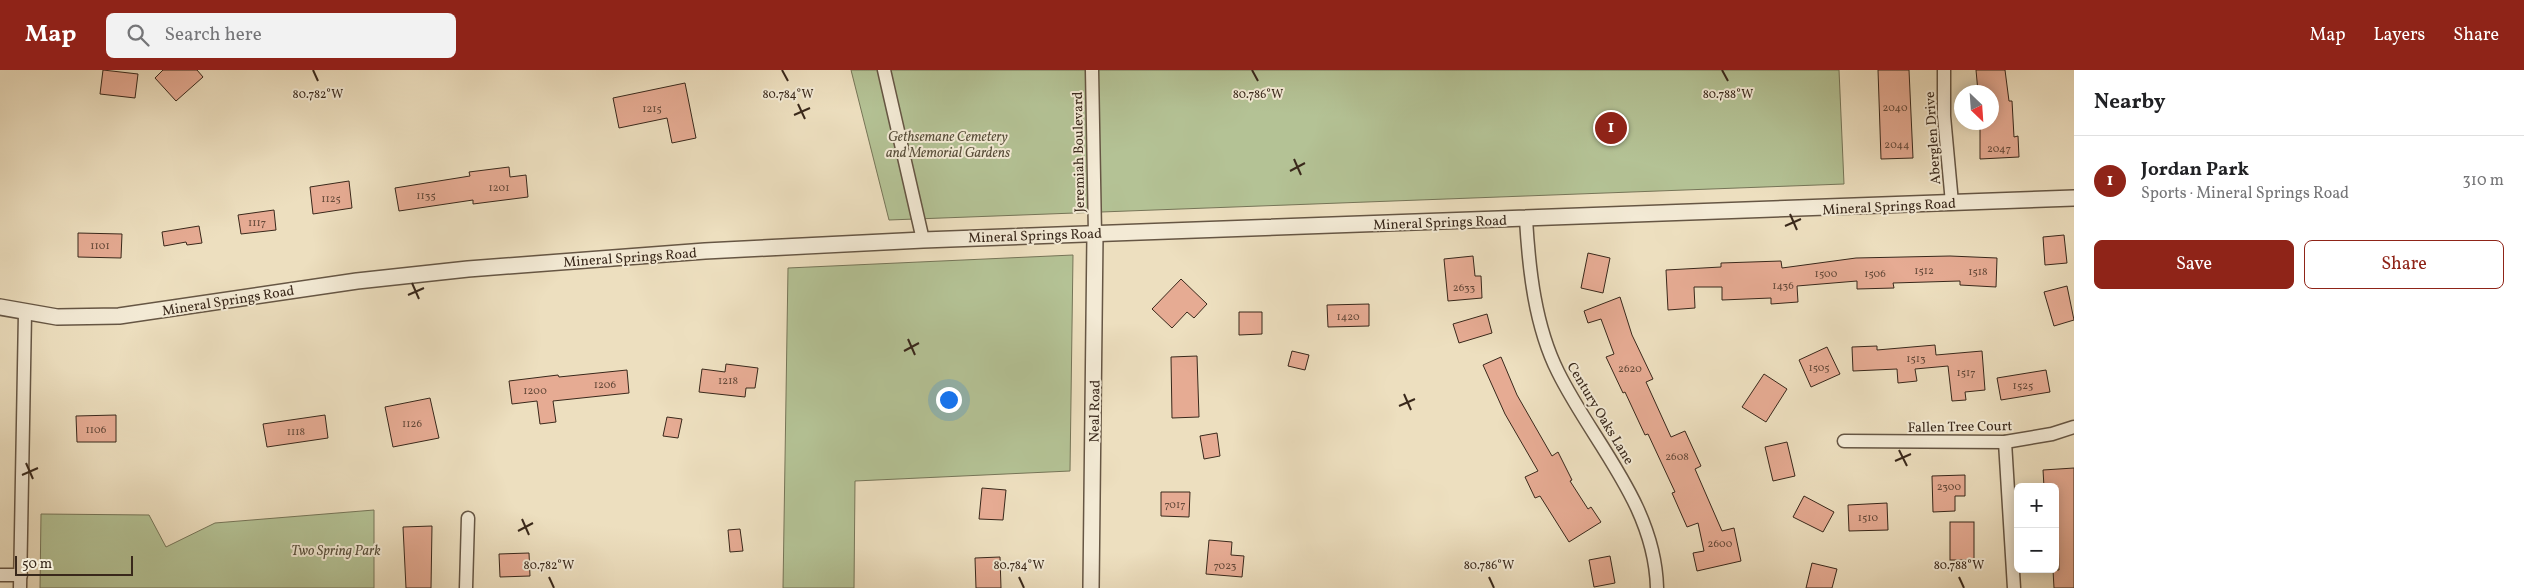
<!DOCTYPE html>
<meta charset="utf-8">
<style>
body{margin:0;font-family:Vollkorn,serif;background:#f2f2f2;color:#202124}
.controls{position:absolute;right:15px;bottom:15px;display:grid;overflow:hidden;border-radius:8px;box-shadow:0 2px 12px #0003}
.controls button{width:45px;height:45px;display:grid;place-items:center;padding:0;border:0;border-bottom:1px solid #e0e0e0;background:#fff;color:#202124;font:25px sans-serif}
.compass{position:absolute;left:1954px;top:15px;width:45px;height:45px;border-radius:50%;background:#fff;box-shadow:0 2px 12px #0003;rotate:155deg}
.scale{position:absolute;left:15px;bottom:12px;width:118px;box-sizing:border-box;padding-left:5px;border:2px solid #39281b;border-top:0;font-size:14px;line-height:18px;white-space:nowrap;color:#39281b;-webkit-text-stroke:4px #f3ead5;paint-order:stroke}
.you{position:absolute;left:948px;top:329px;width:18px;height:18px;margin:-12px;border:4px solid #fff;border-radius:50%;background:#1a73e8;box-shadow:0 0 0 8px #1a73e833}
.badge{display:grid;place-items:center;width:32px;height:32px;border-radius:50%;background:#8f2418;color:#fff;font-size:16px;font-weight:700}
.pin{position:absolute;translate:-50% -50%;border:2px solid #fff;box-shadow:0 1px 5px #0006}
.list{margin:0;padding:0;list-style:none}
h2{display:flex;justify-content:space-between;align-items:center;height:65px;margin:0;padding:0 20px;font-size:21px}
h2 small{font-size:16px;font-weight:400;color:#757577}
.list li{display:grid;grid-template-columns:32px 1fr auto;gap:15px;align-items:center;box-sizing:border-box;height:90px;padding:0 20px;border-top:1px solid #e0e0e0}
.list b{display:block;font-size:19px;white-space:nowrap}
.list p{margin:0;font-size:16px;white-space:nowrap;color:#757577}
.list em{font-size:16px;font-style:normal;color:#757577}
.actions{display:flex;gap:10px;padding:15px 20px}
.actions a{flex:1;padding:11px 0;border:1px solid #8f2418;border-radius:8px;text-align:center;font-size:18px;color:#8f2418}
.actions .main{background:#8f2418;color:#fff}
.icon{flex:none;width:28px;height:28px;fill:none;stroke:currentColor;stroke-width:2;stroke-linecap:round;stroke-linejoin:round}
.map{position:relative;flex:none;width:2074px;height:518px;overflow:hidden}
header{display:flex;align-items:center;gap:30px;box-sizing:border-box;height:70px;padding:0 25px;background:#8f2418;color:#fff}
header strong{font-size:24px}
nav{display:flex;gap:28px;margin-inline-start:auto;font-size:18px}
.search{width:350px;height:45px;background:#f2f2f2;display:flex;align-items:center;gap:12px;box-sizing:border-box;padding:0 18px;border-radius:8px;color:#757577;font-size:19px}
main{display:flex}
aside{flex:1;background:#fff}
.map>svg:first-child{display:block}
.green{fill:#b4c295;stroke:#767558}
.building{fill:#e6ab93;stroke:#39281b}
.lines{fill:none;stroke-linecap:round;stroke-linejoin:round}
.minor-casing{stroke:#665644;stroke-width:15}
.tertiary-casing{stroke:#665644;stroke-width:18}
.minor{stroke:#f3ead5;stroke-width:12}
.tertiary{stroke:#f3ead5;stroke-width:15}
.ticks{fill:none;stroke:#39281b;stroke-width:2}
.labels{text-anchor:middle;stroke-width:4;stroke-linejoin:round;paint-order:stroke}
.number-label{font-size:11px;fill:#644939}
.park-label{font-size:14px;font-style:italic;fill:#584e3a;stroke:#f3ead5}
.street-label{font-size:14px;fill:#39281b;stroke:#f3ead5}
.ticks-label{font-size:12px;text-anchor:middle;fill:#39281b;stroke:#f3ead5;stroke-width:4;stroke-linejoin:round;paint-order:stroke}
</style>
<header>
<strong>Map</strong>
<div class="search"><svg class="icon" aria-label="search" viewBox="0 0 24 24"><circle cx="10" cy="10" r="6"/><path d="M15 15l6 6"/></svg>Search here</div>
<nav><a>Map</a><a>Layers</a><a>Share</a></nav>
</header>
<main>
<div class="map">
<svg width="2074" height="518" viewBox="0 0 2074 518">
<rect width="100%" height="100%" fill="#eddfbf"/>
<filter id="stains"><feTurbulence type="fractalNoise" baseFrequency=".004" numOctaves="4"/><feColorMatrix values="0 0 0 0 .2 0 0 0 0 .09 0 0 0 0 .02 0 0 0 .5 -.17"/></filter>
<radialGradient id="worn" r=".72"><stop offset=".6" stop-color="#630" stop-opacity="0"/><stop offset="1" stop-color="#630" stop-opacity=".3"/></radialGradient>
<g class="green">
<polygon points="851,0 1839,0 1844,114 889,150"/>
<polygon points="1073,185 1070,401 855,411 854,518 783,518 788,198"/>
<polygon points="374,440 374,518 40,518 41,444 149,445 166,477 215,453"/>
</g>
<g class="building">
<polygon points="103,0 138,4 135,28 100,24"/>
<polygon points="163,0 197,0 203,7 176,31 155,8"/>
<polygon points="1878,0 1909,0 1913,88 1881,89"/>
<polygon points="1976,0 2005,0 2009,31 2012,31 2014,67 2018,66 2019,87 1980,89 1980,52 1992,52 1992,22 1978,22"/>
<polygon points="685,13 696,68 672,73 667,48 619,58 613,28"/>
<polygon points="509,97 510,107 526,105 528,127 473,134 473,130 399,141 395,118 470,106 469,102"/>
<polygon points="349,111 352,138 313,144 310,117"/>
<polygon points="274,140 276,160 241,164 238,145"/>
<polygon points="199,156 202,173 187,175 186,172 164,176 162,162"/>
<polygon points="78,163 122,164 121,188 78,187"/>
<polygon points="2064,165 2067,193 2045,195 2043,167"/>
<polygon points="1588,183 1610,188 1603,223 1581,218"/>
<polygon points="1473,186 1475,206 1481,206 1482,228 1448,231 1444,189"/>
<polygon points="1950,186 1997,188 1996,217 1960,215 1960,211 1893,213 1894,218 1857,219 1857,211 1797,216 1798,232 1771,234 1771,228 1722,230 1722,217 1694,217 1695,238 1668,240 1666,200 1721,197 1721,193 1781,191 1782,198 1856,188"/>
<polygon points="1181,209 1207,234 1194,248 1187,242 1172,258 1152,239"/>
<polygon points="2067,216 2074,250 2054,256 2044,222"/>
<polygon points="1620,227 1632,265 1653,309 1646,312 1671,367 1685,361 1701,396 1695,399 1722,461 1734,458 1741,491 1697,501 1693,483 1704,481 1698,453 1687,457 1672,423 1675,422 1648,364 1645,365 1625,322 1623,323 1606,287 1614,284 1601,249 1588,253 1584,241"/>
<polygon points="1369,234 1369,256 1328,257 1327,235"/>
<polygon points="1239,242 1262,242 1262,264 1239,265"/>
<polygon points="1487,244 1492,263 1459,273 1453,254"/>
<polygon points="1935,275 1936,285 1982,281 1985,320 1965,322 1966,330 1952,331 1948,296 1915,299 1917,311 1898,313 1897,299 1853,301 1852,277 1877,276 1877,280"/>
<polygon points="1827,277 1840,304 1811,317 1799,290"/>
<polygon points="1292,281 1309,285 1305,300 1288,296"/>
<polygon points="1197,286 1199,347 1172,348 1171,287"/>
<polygon points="1501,287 1517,325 1552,386 1558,382 1572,410 1570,411 1588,439 1591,437 1601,452 1569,472 1540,426 1535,428 1525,407 1538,401 1505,344 1483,295"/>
<polygon points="726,294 758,298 755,318 746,318 745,327 699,322 702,299 725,302"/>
<polygon points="627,300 629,323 553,331 556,352 540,354 537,331 512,334 509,311 558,305 559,307"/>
<polygon points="2046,300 2050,322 2001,330 1997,308"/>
<polygon points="1764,304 1787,319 1766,352 1742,337"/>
<polygon points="430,328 439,368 393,377 385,337"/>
<polygon points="116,345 116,372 77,372 76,346"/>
<polygon points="325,345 328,368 267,377 263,354"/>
<polygon points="667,347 682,349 678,368 663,366"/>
<polygon points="1217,363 1220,386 1204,389 1200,366"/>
<polygon points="1787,372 1795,406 1773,411 1765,377"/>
<polygon points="2074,398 2074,518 2054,518 2053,500 2059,500 2058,464 2055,464 2055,417 2044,417 2043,400"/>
<polygon points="1965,405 1965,426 1955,426 1955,441 1933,442 1932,406"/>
<polygon points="982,418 1006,420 1003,450 979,449"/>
<polygon points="1161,422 1190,422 1189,447 1161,446"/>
<polygon points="1804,426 1834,442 1823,462 1793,447"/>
<polygon points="1887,433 1888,460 1849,461 1848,435"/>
<rect x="1950" y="452" width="24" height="38"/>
<polygon points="432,456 431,518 406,518 403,457"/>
<polygon points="740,459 743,481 730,482 728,460"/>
<polygon points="1209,470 1232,472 1231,485 1244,486 1242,507 1206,504"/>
<polygon points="529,483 530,506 500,507 499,484"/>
<polygon points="1610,486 1615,513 1594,517 1589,490"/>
<polygon points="1000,487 1001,518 976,518 975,488"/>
<polygon points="1812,493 1837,499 1832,518 1806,518"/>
</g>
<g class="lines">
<g class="minor-casing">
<g id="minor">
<polyline points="884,0 923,170"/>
<polyline points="1092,0 1095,164"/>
<polyline points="1944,0 1944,46 1952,133"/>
<path d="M1526,149C1529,200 1535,256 1558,302C1593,373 1655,434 1657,518"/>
<polyline points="1844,371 2005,372 2052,364 2074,357"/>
<polyline points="2005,372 2014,518"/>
<polyline points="0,505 21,505"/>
<polyline points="20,518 25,243"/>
<polyline points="466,518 468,448"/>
</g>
</g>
<g class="tertiary-casing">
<g id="tertiary">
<polyline points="0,237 57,247 119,246 357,211 468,199 705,181 923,170 2074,128"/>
<polyline points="1091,518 1095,164"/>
</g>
</g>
<use href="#minor" class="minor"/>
<use href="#tertiary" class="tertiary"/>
</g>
<path class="ticks" d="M313,0L318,11M782,0L788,11M1252,0L1258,11M1722,0L1728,11M798,34L805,49M794,45L810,38M1294,89L1301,105M1290,101L1305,93M1790,144L1797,160M1785,156L1801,149M412,213L419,229M408,225L424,218M908,269L915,285M904,281L919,273M1404,324L1411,340M1399,336L1415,329M1899,380L1907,396M1895,391L1911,384M26,393L33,409M22,405L38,398M522,449L529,465M518,461L533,453M549,507L554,518M1019,507L1024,518M1489,507L1494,518M1959,507L1964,518"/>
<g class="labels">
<g class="number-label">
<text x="1895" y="41">2040</text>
<text x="652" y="42">1215</text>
<text x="1897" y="78">2044</text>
<text x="1999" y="82">2047</text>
<text x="499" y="121">1201</text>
<text x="426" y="129">1135</text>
<text x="331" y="132">1125</text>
<text x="257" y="156">1117</text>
<text x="100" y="179">1101</text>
<text x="1924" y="204">1512</text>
<text x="1978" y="205">1518</text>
<text x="1826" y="207">1500</text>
<text x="1875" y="207">1506</text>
<text x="1783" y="219">1436</text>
<text x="1464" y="221">2633</text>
<text x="1348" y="250">1420</text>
<text x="1916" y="292">1513</text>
<text x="1819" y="301">1505</text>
<text x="1630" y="302">2620</text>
<text x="1966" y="306">1517</text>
<text x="728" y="314">1218</text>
<text x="605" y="318">1206</text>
<text x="2023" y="319">1525</text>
<text x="535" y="324">1200</text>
<text x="412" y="357">1126</text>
<text x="96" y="363">1106</text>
<text x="296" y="365">1118</text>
<text x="1677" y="390">2608</text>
<text x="1949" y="420">2300</text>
<text x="1175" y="438">7017</text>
<text x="1868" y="451">1510</text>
<text x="1720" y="477">2600</text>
<text x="1225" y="499">7023</text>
</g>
<g class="park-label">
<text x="948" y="71">Gethsemane Cemetery<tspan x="948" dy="16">and Memorial Gardens</tspan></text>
<text x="336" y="485">Two Spring Park</text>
</g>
<g class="street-label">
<text transform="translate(1932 68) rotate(-94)" y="5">Aberglen Drive</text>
<text transform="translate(1078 82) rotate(-91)" y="5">Jeremiah Boulevard</text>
<text transform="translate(1889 136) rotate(-3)" y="5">Mineral Springs Road</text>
<text transform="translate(1440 152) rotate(-2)" y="5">Mineral Springs Road</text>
<text transform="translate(1035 165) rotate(-2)" y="5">Mineral Springs Road</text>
<text transform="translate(630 187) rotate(-4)" y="5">Mineral Springs Road</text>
<text transform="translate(228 230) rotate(-9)" y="5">Mineral Springs Road</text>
<text transform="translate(1094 341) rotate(-89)" y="5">Neal Road</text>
<text transform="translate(1601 343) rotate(59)" y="5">Century Oaks Lane</text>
<text transform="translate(1960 356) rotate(-1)" y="5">Fallen Tree Court</text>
</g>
</g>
<g class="ticks-label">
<text x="318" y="28">80.782°W</text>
<text x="788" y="28">80.784°W</text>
<text x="1258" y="28">80.786°W</text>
<text x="1728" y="28">80.788°W</text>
<text x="549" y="499">80.782°W</text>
<text x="1019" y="499">80.784°W</text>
<text x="1489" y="499">80.786°W</text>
<text x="1959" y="499">80.788°W</text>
</g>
<rect width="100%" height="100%" filter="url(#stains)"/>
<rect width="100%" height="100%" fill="url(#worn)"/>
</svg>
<div class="controls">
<button>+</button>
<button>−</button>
</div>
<svg class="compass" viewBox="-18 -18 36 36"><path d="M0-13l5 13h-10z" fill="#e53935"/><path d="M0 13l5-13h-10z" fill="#757577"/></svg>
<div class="scale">50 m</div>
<div class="you"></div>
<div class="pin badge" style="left:1611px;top:58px">1</div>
</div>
<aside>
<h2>Nearby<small></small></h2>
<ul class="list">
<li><span class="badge">1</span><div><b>Jordan Park</b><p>Sports · Mineral Springs Road</p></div><em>310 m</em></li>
</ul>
<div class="actions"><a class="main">Save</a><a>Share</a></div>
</aside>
</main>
